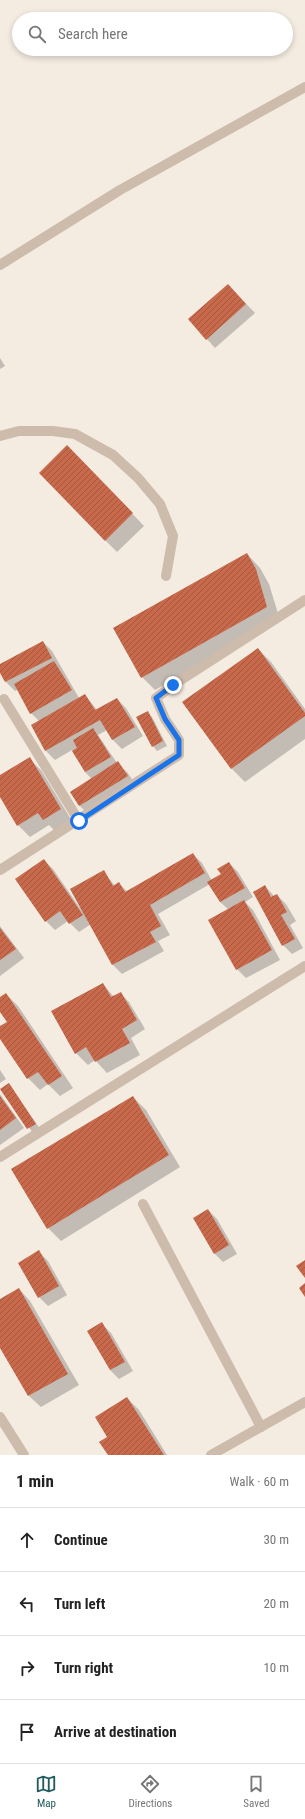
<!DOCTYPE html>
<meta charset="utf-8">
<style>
body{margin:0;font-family:"Roboto Condensed",sans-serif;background:#f6f6f6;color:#222}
.stop{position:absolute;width:12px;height:12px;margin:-9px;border:3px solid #1a73e8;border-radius:50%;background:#fff}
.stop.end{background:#1a73e8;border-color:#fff;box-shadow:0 1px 4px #0008}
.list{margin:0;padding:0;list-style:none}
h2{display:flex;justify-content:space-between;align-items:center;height:52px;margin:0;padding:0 16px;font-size:17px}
h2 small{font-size:13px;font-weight:400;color:#767676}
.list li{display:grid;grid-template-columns:26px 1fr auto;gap:12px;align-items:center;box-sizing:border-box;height:64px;padding:0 16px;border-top:1px solid #e0e0e0}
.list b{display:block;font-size:15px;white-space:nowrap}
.list em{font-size:13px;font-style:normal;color:#767676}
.icon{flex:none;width:22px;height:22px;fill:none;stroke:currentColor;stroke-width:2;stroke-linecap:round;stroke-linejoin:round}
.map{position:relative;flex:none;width:305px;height:1455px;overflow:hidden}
.search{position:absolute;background:#fff;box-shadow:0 2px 6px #0003;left:12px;right:12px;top:12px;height:44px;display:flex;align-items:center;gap:10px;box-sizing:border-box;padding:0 14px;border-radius:22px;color:#767676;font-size:15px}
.sheet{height:308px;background:#fff}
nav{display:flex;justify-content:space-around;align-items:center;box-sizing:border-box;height:56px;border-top:1px solid #e0e0e0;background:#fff;font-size:11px;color:#767676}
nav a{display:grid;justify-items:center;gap:2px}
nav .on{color:#1f5a5e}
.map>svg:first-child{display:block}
.shadow{fill:#0003}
.building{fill:url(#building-hatch)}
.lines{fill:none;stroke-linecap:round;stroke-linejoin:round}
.minor{stroke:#cdbbac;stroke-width:10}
.route{stroke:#1a73e8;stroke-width:5}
</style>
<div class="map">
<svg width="305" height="1455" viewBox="0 0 305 1455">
<defs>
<pattern id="building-hatch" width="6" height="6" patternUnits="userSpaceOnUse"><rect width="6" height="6" fill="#c8694b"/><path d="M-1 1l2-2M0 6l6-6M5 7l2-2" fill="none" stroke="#a4573f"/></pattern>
</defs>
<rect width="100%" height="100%" fill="#f4ebe1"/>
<g class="shadow">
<polygon points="228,285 255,313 215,348 207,339"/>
<polygon points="0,358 5,366 0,369"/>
<polygon points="79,458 144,526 117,552 105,540"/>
<polygon points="247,554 260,568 269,584 280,620 155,690 142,677"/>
<polygon points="43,642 52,651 79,698 85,695 97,710 117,699 126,708 143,736 122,749 113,740 107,730 98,735 117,763 127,772 136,785 89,815 80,806 71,792 92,779 85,772 72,750 55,760 46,751 33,725 39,721 31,713 18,689 15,691 6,682 0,671 0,665"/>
<polygon points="258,649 271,662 305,709 305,739 245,782 232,769 184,703"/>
<polygon points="147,712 152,717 167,746 157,751 153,746"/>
<polygon points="29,759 41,770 72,821 55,831 49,825 30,837 18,825 0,795 0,776"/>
<polygon points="193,854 202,863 212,881 222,875 229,863 238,872 253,897 245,902 253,910 280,960 246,978 237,969 229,910 220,902 210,884 158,914 170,935 158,941 164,951 122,974 113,965 91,924 79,932 68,921 55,930 46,921 44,860 53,869 80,908 103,871 115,886 119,884 128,892"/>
<polygon points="265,886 274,896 277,895 286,904 296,921 290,925 303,948 292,954 283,945"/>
<polygon points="0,926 24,958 0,976"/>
<polygon points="103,984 114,997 120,993 129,1002 145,1029 131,1038 140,1055 107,1073 95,1060 88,1065 76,1053 52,1011"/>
<polygon points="6,994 18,1006 73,1088 60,1096 48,1084 40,1090 28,1078 0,1037 0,1027 8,1022 0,1010 0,999"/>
<polygon points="0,1070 6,1079 0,1083"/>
<polygon points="9,1084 40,1129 33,1133 2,1089"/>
<polygon points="0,1094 24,1128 0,1145"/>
<polygon points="133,1097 146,1110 180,1167 61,1241 48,1228"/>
<polygon points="208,1210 217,1219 237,1254 223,1262 214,1253"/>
<polygon points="39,1252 48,1261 67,1295 48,1306 39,1297"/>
<polygon points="19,1289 30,1301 79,1385 41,1407 29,1396 0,1346 0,1300"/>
<polygon points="102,1324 111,1333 133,1371 119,1379 110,1370"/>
<polygon points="127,1398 139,1410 167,1455 109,1455 109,1437"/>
</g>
<g class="building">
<polygon points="228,284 246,304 206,340 188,319"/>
<polygon points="67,445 133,513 105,541 39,473"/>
<polygon points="247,553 256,569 267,607 141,678 113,628"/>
<polygon points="43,641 52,658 5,682 0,673 0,664"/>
<polygon points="258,648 305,713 305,716 231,769 182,702"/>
<polygon points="54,661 72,690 30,714 14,684"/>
<polygon points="85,694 95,710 117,698 135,727 112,740 100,720 45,751 31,725"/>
<polygon points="148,711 163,741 152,747 136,717"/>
<polygon points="93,728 111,757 85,772 72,751 77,748 73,740"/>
<polygon points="30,757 61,809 43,820 38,813 17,826 0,797 0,775"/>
<polygon points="118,761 128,776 79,806 70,792"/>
<polygon points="193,853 205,873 150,905 161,926 150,932 156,942 112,965 70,889 104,870 113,886 119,882 125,892"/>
<polygon points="44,859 83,915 69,924 60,911 45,922 15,879"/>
<polygon points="229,862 245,888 220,902 207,882 221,874 217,869"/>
<polygon points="265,885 271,897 277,894 287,912 281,915 295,939 282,946 253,892"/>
<polygon points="244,900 272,950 236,970 208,920"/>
<polygon points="0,928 16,949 0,960"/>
<polygon points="103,983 111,997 121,992 137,1020 122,1029 130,1043 95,1062 86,1047 75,1054 51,1011"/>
<polygon points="6,993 62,1076 48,1085 38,1072 27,1079 0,1039 0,1026 7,1022 0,1012 0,997"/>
<polygon points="9,1083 36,1124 27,1129 0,1089"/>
<polygon points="0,1096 16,1118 0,1130"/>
<polygon points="133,1096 169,1155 47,1229 11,1169"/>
<polygon points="208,1209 229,1245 214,1254 193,1218"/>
<polygon points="39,1250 59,1286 38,1298 18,1263"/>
<polygon points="305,1260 305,1278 296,1266"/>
<polygon points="305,1283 305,1297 299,1288"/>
<polygon points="19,1288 68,1374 28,1396 0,1348 0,1299"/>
<polygon points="102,1322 125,1362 110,1370 87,1331"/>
<polygon points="127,1397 164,1455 108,1455 99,1442 107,1437 95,1417"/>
</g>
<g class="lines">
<g class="minor">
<polyline points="0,265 120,190 305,87"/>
<polyline points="0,436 19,431 53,431 75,434 113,455 138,478 160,504 173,536 166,576"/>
<polyline points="4,699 79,821"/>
<polyline points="0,870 179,755 179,740 165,719 156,698 173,685 305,600"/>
<polyline points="0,1157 305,966"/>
<polyline points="143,1204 261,1427"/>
<polyline points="0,1417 24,1455"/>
<polyline points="211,1455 305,1402"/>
</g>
</g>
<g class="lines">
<polyline class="route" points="79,821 179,755 179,740 165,719 156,698 173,685"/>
</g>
</svg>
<div class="stop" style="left:79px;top:821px"></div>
<div class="stop end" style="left:173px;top:685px"></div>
<div class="search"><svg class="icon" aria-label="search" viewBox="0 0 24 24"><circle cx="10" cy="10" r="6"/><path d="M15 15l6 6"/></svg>Search here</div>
</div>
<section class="sheet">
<h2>1 min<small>Walk · 60 m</small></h2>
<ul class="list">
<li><svg class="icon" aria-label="ahead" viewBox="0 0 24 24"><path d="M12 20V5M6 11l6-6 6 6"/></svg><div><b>Continue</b></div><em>30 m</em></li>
<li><svg class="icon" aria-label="left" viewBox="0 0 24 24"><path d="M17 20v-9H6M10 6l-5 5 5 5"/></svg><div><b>Turn left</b></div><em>20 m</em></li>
<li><svg class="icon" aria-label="right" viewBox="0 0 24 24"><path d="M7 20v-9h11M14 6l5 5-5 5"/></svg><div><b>Turn right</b></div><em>10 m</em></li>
<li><svg class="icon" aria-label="arrive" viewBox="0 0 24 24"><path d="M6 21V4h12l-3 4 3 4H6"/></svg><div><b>Arrive at destination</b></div></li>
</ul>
</section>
<nav>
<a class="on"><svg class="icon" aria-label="map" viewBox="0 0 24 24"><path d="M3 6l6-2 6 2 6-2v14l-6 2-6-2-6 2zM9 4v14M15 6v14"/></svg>Map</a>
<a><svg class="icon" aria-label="directions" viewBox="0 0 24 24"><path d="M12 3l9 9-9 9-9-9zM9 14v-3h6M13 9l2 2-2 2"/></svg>Directions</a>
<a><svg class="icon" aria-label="saved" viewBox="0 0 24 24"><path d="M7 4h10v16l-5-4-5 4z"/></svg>Saved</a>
</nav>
